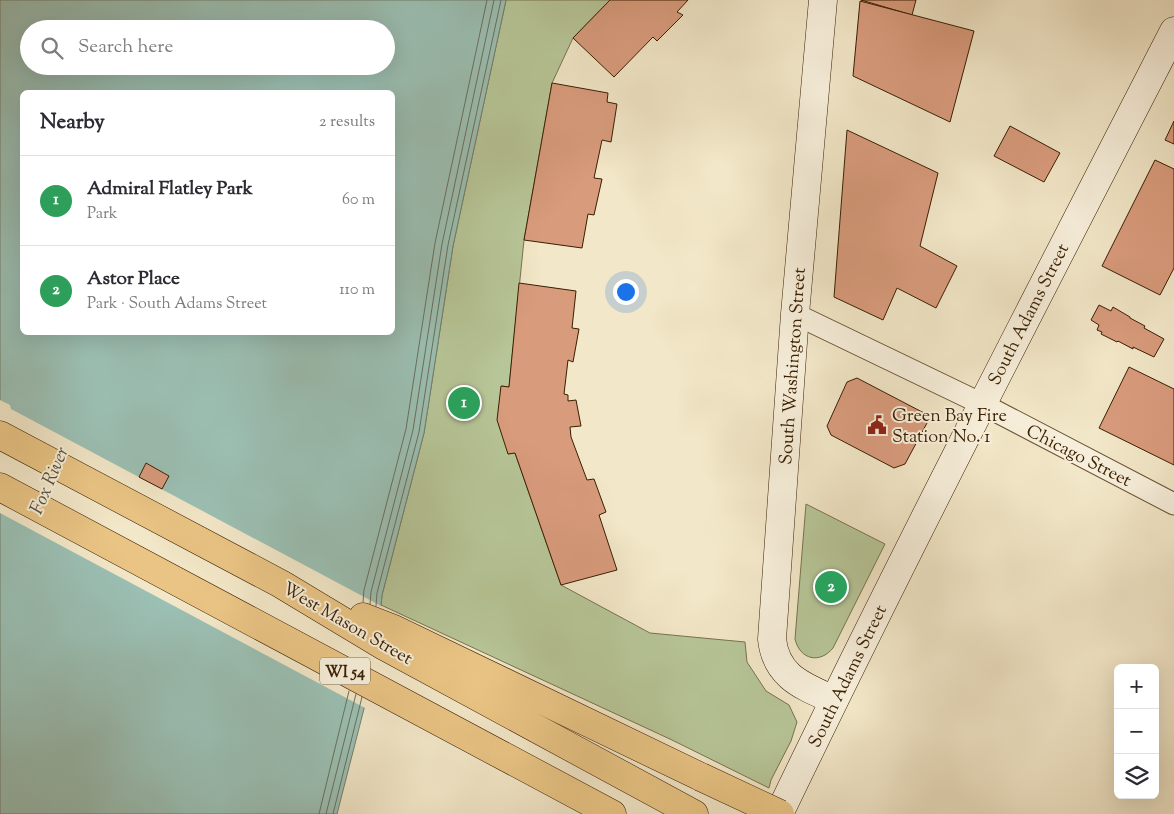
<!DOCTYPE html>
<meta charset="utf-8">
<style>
body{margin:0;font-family:"Sorts Mill Goudy",serif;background:#f7f7f7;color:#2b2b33}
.controls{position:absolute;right:15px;bottom:15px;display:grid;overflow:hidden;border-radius:8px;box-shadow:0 5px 20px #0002}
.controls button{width:45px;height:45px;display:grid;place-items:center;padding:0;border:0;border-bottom:1px solid #e1e1e2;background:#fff;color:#2b2b33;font:25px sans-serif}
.you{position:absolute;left:625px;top:291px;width:18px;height:18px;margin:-12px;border:4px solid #fff;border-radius:50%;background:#1a73e8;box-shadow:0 0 0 8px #1a73e833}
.badge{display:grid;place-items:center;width:32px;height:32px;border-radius:50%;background:#ea580c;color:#fff;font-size:16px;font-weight:700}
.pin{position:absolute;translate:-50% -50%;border:2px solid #fff;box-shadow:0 1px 5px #0006}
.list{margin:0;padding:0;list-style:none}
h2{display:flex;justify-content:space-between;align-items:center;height:65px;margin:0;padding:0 20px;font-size:21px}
h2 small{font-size:16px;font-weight:400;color:#7c7c81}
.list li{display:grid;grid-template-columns:32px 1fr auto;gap:15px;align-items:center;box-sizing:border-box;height:90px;padding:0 20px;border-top:1px solid #e1e1e2}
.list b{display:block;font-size:19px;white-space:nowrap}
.list p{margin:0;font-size:16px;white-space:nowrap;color:#7c7c81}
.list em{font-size:16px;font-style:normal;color:#7c7c81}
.icon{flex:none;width:28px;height:28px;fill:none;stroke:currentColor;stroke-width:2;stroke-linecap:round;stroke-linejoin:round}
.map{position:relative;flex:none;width:1174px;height:814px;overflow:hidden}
.search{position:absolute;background:#fff;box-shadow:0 5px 20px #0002;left:20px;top:20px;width:375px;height:55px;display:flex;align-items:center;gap:12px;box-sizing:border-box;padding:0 18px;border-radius:28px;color:#7c7c81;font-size:19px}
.panel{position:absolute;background:#fff;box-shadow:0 5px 20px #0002;left:20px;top:90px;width:375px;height:245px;border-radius:8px}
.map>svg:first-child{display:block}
.green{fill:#b7c698;stroke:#78724c}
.water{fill:#9bc0b4;stroke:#747f6c;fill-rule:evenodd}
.pier{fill:#f2e7c8}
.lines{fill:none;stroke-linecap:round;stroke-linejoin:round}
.shore{stroke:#6a6f5a;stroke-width:1}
.building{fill:#d89b7c;stroke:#3a1e01}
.street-casing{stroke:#685033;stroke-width:23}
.secondary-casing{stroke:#3a1e01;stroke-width:29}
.primary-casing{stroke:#3a1e01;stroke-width:29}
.street{stroke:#f7efdb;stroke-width:21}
.secondary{stroke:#f7efdb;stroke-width:28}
.primary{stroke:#e9c484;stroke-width:28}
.primary-bridge-casing{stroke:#3a1e01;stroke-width:29;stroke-linecap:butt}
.primary-bridge{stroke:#e9c484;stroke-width:28}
.labels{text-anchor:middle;stroke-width:4;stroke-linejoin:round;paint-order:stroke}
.shield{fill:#f7efdb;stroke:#735d42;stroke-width:1}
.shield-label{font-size:16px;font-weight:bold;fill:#3a1e01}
.street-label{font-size:18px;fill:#3a1e01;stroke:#f7efdb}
.poi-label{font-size:18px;fill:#3a1e01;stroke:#f7efdb;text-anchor:start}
.water-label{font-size:19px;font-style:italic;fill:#574f37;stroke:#f7efdb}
</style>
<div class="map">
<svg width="1174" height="814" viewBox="0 0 1174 814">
<rect width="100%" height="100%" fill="#f2e7c8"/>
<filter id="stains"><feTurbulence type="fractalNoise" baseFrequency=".004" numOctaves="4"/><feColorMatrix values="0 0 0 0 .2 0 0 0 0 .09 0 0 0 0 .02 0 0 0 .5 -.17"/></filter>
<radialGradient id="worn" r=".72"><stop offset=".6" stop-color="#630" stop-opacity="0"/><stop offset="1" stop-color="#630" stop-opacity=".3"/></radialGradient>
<g class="green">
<polygon points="506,0 610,0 573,38 552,83 524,240 509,387 502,386 508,454 515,453 561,585 650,633 745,642 747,662 766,691 789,705 797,722 791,741 771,780 769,788 672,740 381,605 382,595 424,433 453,246"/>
<path d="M806,504L885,544L833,648C820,664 800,660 795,639Z"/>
</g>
<path class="water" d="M0,0H506L453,246L424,433L382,595L376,662L337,814H0ZM29,29H386V66H29ZM22,92H392V332H22Z"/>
<polygon class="pier" points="0,400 10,405 11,409 383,607 378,662 367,709 0,513"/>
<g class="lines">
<g class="shore">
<polyline points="363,602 364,590 406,429 435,243 487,0"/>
<polyline points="370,604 371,592 413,430 442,244 494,0"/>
<polyline points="376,606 377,593 419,432 448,245 501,0"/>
<polyline points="319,814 349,691"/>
<polyline points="326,814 356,694"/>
<polyline points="333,814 362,697"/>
</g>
</g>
<g class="building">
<polygon points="610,0 688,0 677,12 683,15 657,41 653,37 614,77 573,38"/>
<polygon points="861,0 916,0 912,15"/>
<polygon points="860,1 974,31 950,122 853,76"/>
<polygon points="552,83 608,93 607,102 617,104 611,142 602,140 594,178 602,179 594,215 588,214 582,248 524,240"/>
<polygon points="1174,121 1174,144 1165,140"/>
<polygon points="1010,126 1060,153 1044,182 994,156"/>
<polygon points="847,130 938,173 920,246 957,266 936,308 897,288 883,320 834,297"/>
<polygon points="1155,160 1174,169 1174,268 1160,295 1102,266"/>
<polygon points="519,283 576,291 572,328 579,329 573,362 568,360 564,394 568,395 568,401 576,400 581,426 570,427 571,437 587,480 594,479 606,512 599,515 617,570 561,585 515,453 508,454 497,420 501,386 509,387"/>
<polygon points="1099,305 1111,311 1113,307 1130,317 1130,318 1145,326 1144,328 1164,339 1154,357 1133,347 1133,349 1118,341 1117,342 1101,334 1102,332 1097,330 1099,325 1091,320"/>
<polygon points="1129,367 1174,389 1174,465 1099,428"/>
<polygon points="857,378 924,413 927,423 905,464 894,468 831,435 827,426 847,382"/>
<polygon points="146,463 169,476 162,489 139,477"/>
</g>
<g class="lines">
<g class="street-casing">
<polyline id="street" points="795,314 982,404 1174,504"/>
</g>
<g class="secondary-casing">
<g id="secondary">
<path d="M823,0L795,314L772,639C776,677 803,686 834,700"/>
<path d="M779,814C906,550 1040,291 1174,31"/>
</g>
</g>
<g class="primary-casing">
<g id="primary">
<polyline points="0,435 281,584 384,646 694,814"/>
<polyline points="0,487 612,814"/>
<polyline points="363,617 394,629 701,777"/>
</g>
</g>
<use href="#street" class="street"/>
<use href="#secondary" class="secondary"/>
<use href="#primary" class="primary"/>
<g class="primary-bridge-casing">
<polyline id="primary-bridge" points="701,777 780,814"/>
</g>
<use href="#primary-bridge" class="primary-bridge"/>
</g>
<defs>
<g id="civic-bare" transform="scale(1.5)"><path d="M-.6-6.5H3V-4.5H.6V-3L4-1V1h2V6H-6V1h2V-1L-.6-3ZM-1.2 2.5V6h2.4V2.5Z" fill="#8f2418" stroke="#f7efdb" stroke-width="2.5" paint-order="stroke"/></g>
</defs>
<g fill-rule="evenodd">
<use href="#civic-bare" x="877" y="425"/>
</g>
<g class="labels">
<rect class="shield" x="320" y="657.5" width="50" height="27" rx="4"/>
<g class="shield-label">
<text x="345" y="677">WI 54</text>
</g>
<g class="street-label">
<text transform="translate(1028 314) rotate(-63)" y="6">South Adams Street</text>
<text transform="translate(792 366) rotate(-86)" y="6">South Washington Street</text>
<text transform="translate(1079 455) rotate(27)" y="6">Chicago Street</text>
<text transform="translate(348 623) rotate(30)" y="6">West Mason Street</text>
<text transform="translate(847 676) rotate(-64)" y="6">South Adams Street</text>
</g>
<g class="poi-label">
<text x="892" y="421">Green Bay Fire<tspan x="892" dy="21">Station No. 1</tspan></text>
</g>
<g class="water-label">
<text transform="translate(48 480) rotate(-67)" y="7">Fox River</text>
</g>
</g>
<rect width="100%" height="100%" filter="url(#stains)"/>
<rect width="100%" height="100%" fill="url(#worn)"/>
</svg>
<div class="controls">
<button>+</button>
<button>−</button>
<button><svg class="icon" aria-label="layers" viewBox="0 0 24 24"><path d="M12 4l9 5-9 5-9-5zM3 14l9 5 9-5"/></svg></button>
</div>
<div class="you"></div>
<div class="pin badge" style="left:464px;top:403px;background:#2e9e5b">1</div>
<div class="pin badge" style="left:831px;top:587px;background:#2e9e5b">2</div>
<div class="search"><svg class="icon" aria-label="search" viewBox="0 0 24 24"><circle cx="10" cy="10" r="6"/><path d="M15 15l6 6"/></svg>Search here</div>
<section class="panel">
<h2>Nearby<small>2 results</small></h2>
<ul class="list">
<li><span class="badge" style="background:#2e9e5b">1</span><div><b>Admiral Flatley Park</b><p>Park</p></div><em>60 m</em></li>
<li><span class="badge" style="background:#2e9e5b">2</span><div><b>Astor Place</b><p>Park · South Adams Street</p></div><em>110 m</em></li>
</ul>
</section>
</div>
